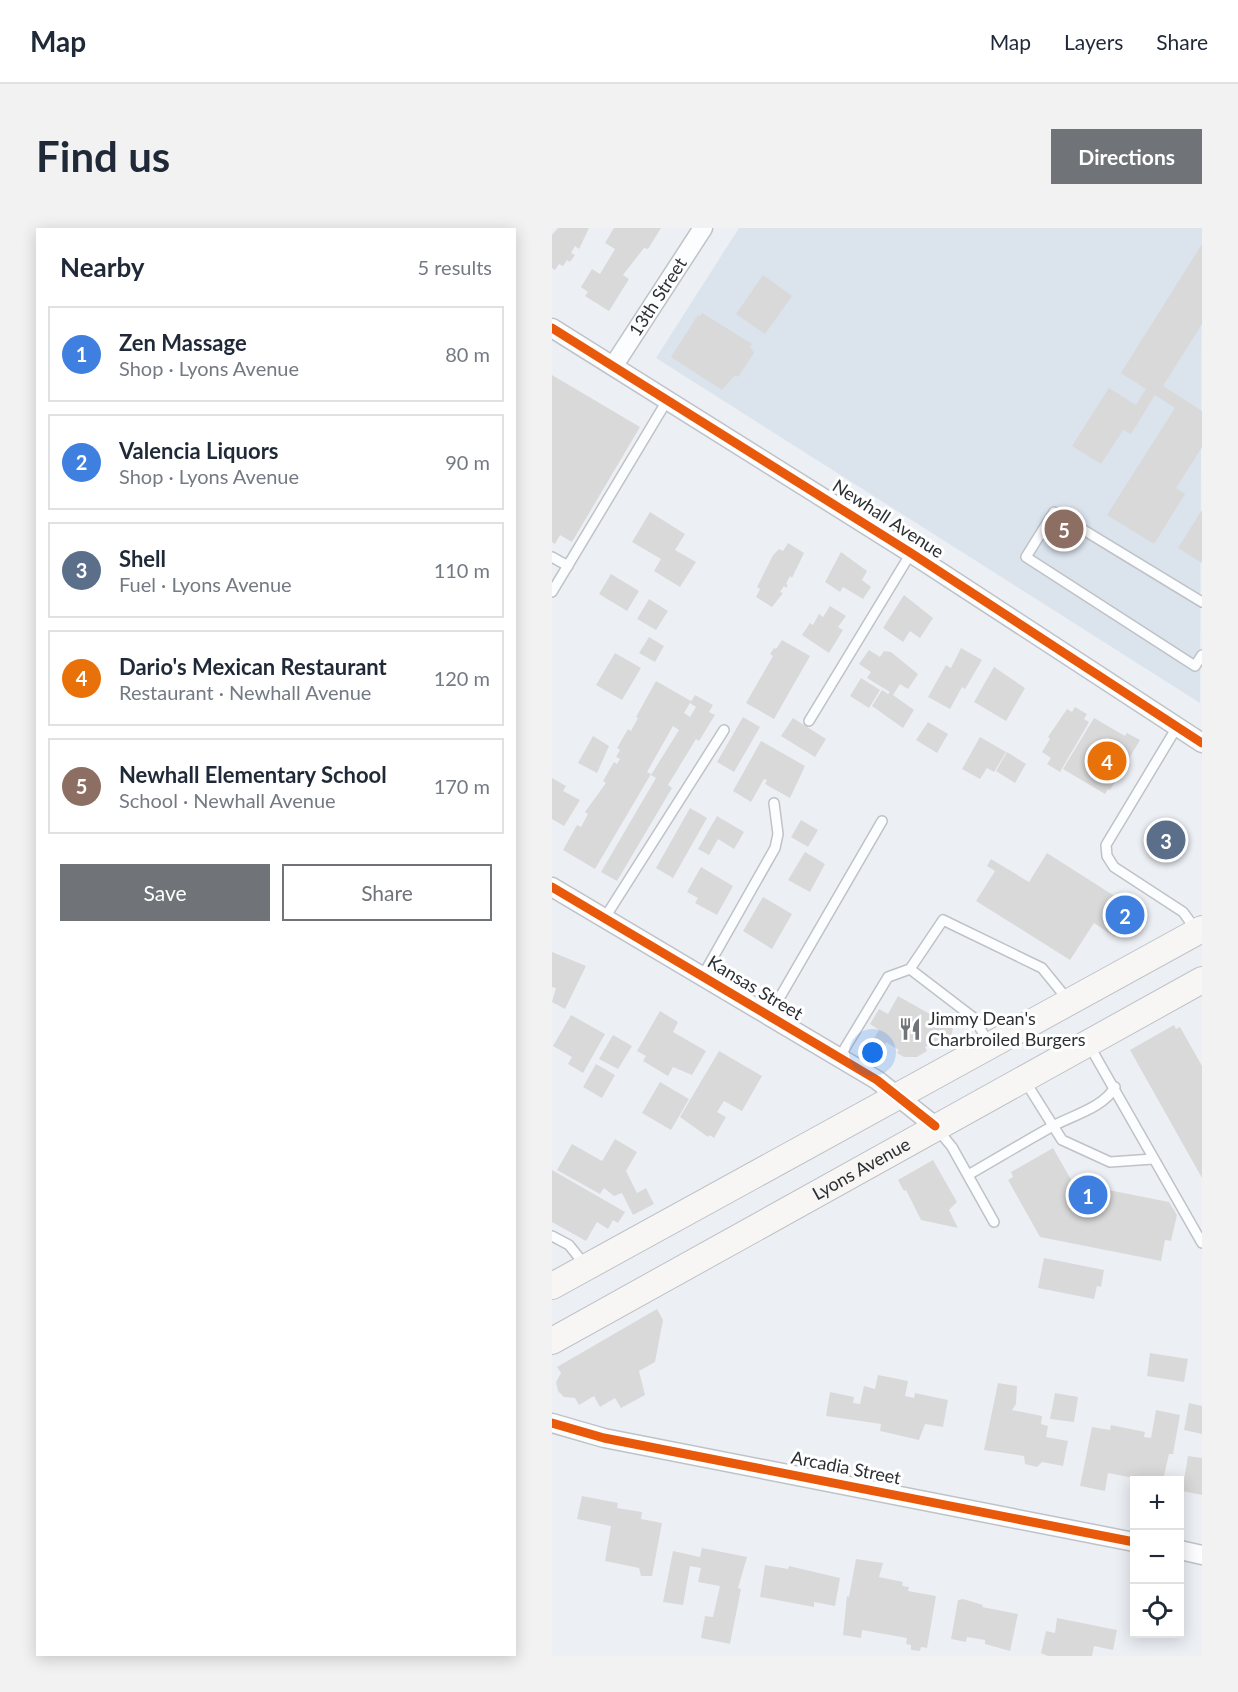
<!DOCTYPE html>
<meta charset="utf-8">
<style>
body{margin:0;font-family:Lato,sans-serif;background:#f2f2f3;color:#1f2937}
.controls{position:absolute;right:18px;bottom:18px;display:grid;overflow:hidden;border-radius:0px;box-shadow:0 3px 15px #0003}
.controls button{width:54px;height:54px;display:grid;place-items:center;padding:0;border:0;border-bottom:2px solid #e0e1e3;background:#fff;color:#1f2937;font:30px sans-serif}
.you{position:absolute;left:321px;top:825px;width:21px;height:21px;margin:-15px;border:4px solid #fff;border-radius:50%;background:#1a73e8;box-shadow:0 0 0 9px #1a73e833}
.badge{display:grid;place-items:center;width:39px;height:39px;border-radius:50%;background:#707377;color:#fff;font-size:20px;font-weight:700}
.pin{position:absolute;translate:-50% -50%;border:3px solid #fff;box-shadow:0 2px 6px #0006}
.list{margin:0;padding:0;list-style:none}
h2{display:flex;justify-content:space-between;align-items:center;height:78px;margin:0;padding:0 24px;font-size:26px}
h2 small{font-size:20px;font-weight:400;color:#747a83}
.list li{display:grid;grid-template-columns:39px 1fr auto;gap:18px;align-items:center;box-sizing:border-box;height:96px;margin:0 12px 12px;padding:0 12px;border:2px solid #e0e1e3;border-radius:0px}
.list b{display:block;font-size:22px;white-space:nowrap}
.list p{margin:0;font-size:20px;white-space:nowrap;color:#747a83}
.list em{font-size:20px;font-style:normal;color:#747a83}
.actions{display:flex;gap:12px;padding:18px 24px}
.actions a{flex:1;padding:14px 0;border:2px solid #707377;border-radius:0px;text-align:center;font-size:21px;color:#707377}
.actions .main{background:#707377;color:#fff}
.icon{flex:none;width:33px;height:33px;fill:none;stroke:currentColor;stroke-width:2;stroke-linecap:round;stroke-linejoin:round}
.map{position:relative;flex:none;width:650px;height:1428px;overflow:hidden;border-radius:0px}
header{display:flex;align-items:center;gap:36px;box-sizing:border-box;height:84px;padding:0 30px;background:#fff;border-bottom:2px solid #e0e1e3}
header strong{font-size:28px}
nav{display:flex;gap:33px;margin-inline-start:auto;font-size:21px}
.intro{display:flex;align-items:center;justify-content:space-between;box-sizing:border-box;height:144px;padding:0 36px}
h1{margin:0;font-size:42px}
.button{padding:15px 27px;border-radius:0px;background:#707377;color:#fff;font-size:21px;font-weight:700}
main{display:flex;gap:36px;padding:0 36px}
aside{flex:1;background:#fff;border-radius:0px;box-shadow:0 3px 15px #0003}
.map>svg:first-child{display:block}
.built{fill:#dbe3ed}
.building{fill:#d9d9da}
.lines{fill:none;stroke-linecap:round;stroke-linejoin:round}
.lane-casing{stroke:#bfc2c6;stroke-width:12}
.street-casing{stroke:#bfc2c6;stroke-width:21}
.secondary-casing{stroke:#bfc2c6;stroke-width:28}
.lane{stroke:#fcfdfe;stroke-width:9}
.street{stroke:#fcfdfe;stroke-width:18}
.secondary{stroke:#f7f6f5;stroke-width:26}
.cycleway-casing{stroke:#fff;stroke-width:13}
.cycleway{stroke:#e8590c;stroke-width:9}
.labels{text-anchor:middle;stroke-width:6;stroke-linejoin:round;paint-order:stroke}
.street-label{font-size:18px;fill:#2d3033;stroke:#fff}
.poi-label{font-size:18px;fill:#2d3033;stroke:#fff;text-anchor:start}
</style>
<header>
<strong>Map</strong>
<nav><a>Map</a><a>Layers</a><a>Share</a></nav>
</header>
<div class="intro"><h1>Find us</h1><a class="button">Directions</a></div>
<main>
<aside>
<h2>Nearby<small>5 results</small></h2>
<ul class="list">
<li><span class="badge" style="background:#3f7fe0">1</span><div><b>Zen Massage</b><p>Shop · Lyons Avenue</p></div><em>80 m</em></li>
<li><span class="badge" style="background:#3f7fe0">2</span><div><b>Valencia Liquors</b><p>Shop · Lyons Avenue</p></div><em>90 m</em></li>
<li><span class="badge" style="background:#5c6f8a">3</span><div><b>Shell</b><p>Fuel · Lyons Avenue</p></div><em>110 m</em></li>
<li><span class="badge" style="background:#e8710a">4</span><div><b>Dario's Mexican Restaurant</b><p>Restaurant · Newhall Avenue</p></div><em>120 m</em></li>
<li><span class="badge" style="background:#8d6e63">5</span><div><b>Newhall Elementary School</b><p>School · Newhall Avenue</p></div><em>170 m</em></li>
</ul>
<div class="actions"><a class="main">Save</a><a>Share</a></div>
</aside>
<div class="map">
<svg width="650" height="1428" viewBox="0 0 650 1428">
<rect width="100%" height="100%" fill="#ecf0f5"/>
<polygon class="built" points="187,0 650,0 648,475 104,130"/>
<g class="building">
<polygon points="6,0 37,0 27,21 23,18 19,25 23,27 18,34 15,32 11,38 7,36 3,42 0,40 0,7"/>
<polygon points="62,0 109,0 96,21 92,20 71,47 77,51 57,83 33,68 36,64 29,59 40,41 48,46 63,21 53,15"/>
<polygon points="650,16 650,96 611,158 650,183 650,219 624,260 633,266 602,316 555,287 623,180 603,167 579,206 571,202 549,236 520,218 557,160 584,177 594,161 569,145"/>
<polygon points="211,47 240,68 213,106 184,86"/>
<polygon points="150,85 200,116 198,119 202,125 186,149 183,147 170,162 119,129 146,87 148,88"/>
<polygon points="0,147 88,199 20,314 8,307 3,316 0,314"/>
<polygon points="650,282 650,335 626,320"/>
<polygon points="98,284 133,306 123,322 144,334 128,359 102,343 109,331 80,314"/>
<polygon points="236,315 252,325 240,350 238,348 234,356 236,357 234,360 232,358 228,364 231,365 220,379 204,369 208,361 205,359 221,327 227,321 231,323"/>
<polygon points="289,324 315,343 310,352 319,359 311,371 291,359 288,364 273,354"/>
<polygon points="59,346 87,363 75,383 47,366"/>
<polygon points="352,367 381,390 368,410 358,403 351,414 331,400"/>
<polygon points="97,371 116,383 104,402 85,391"/>
<polygon points="278,378 294,388 286,399 291,402 277,425 250,407 258,395 261,397 267,386 271,389"/>
<polygon points="97,409 112,418 103,434 87,425"/>
<polygon points="230,412 258,428 222,491 194,475 221,428 218,426 222,420 224,421"/>
<polygon points="409,420 430,432 413,461 410,459 398,481 376,469 394,437 399,440"/>
<polygon points="317,422 328,429 332,423 339,424 366,446 356,461 348,456 341,467 362,482 351,500 320,478 330,462 336,466 338,464 315,450 319,444 307,436"/>
<polygon points="63,425 89,440 70,472 44,457"/>
<polygon points="442,439 473,460 454,493 422,474"/>
<polygon points="309,450 328,462 317,480 298,468"/>
<polygon points="104,453 139,473 132,485 138,489 144,479 138,475 143,467 161,477 157,484 163,487 147,513 144,511 116,557 120,560 65,653 49,644 104,550 99,547 127,502 121,498 95,544 99,546 43,641 11,622 25,597 29,599 36,586 33,584 54,555 51,553 62,534 65,536 68,531 64,529 68,522 65,520 76,501 79,503 86,490 84,489"/>
<polygon points="523,479 535,486 532,491 537,494 508,544 495,536 499,530 490,524 498,511 496,509 515,481 520,484"/>
<polygon points="191,489 208,499 182,544 165,534"/>
<polygon points="241,490 274,511 263,529 229,508"/>
<polygon points="542,490 573,508 575,505 588,512 558,562 556,561 553,566 511,541"/>
<polygon points="376,494 396,506 385,525 364,512"/>
<polygon points="41,508 57,518 45,545 26,535"/>
<polygon points="428,509 454,524 442,544 435,540 428,551 410,541"/>
<polygon points="209,513 253,538 238,570 213,556 215,552 212,551 199,574 181,563"/>
<polygon points="455,524 474,536 463,555 444,543"/>
<polygon points="0,550 14,558 11,563 28,572 12,598 0,591"/>
<polygon points="138,580 155,590 121,650 104,640"/>
<polygon points="165,588 192,604 182,621 166,611 157,627 146,621"/>
<polygon points="249,592 266,602 256,619 239,609"/>
<polygon points="253,624 273,636 258,664 236,652"/>
<polygon points="495,625 564,669 566,667 586,679 570,704 567,702 563,709 542,695 518,732 424,673 443,643 435,638 439,631 477,654"/>
<polygon points="149,639 181,658 165,687 143,675 146,670 135,664"/>
<polygon points="211,669 240,686 220,721 191,703"/>
<polygon points="0,724 34,738 13,781 0,774 4,760 0,759"/>
<polygon points="346,768 401,799 399,810 388,816 386,812 373,819 375,823 365,829 352,829 345,825 347,822 334,814 332,818 321,812 327,802 318,796 327,781 336,786"/>
<polygon points="108,783 126,794 121,804 154,823 140,847 121,839 116,848 91,833 94,828 85,823"/>
<polygon points="19,787 53,806 31,845 16,836 20,829 1,818"/>
<polygon points="622,797 624,801 628,799 650,838 650,950 578,822"/>
<polygon points="61,807 80,818 66,841 47,831"/>
<polygon points="167,823 210,848 190,883 172,873 165,884 174,889 162,910 158,907 156,909 128,889"/>
<polygon points="44,836 63,847 50,870 31,859"/>
<polygon points="108,854 137,871 119,902 90,885"/>
<polygon points="63,911 85,924 74,943 85,965 94,960 102,976 81,987 70,965 62,968 52,960 48,966 5,942 20,916 50,933"/>
<polygon points="501,920 521,955 617,974 625,987 619,1013 613,1012 609,1033 488,1009 456,952 461,949 459,944"/>
<polygon points="381,932 405,974 397,982 406,1000 369,992 354,962 352,963 346,952"/>
<polygon points="0,942 73,984 66,995 61,992 56,1001 45,994 34,1013 0,994"/>
<polygon points="492,1030 552,1042 549,1059 545,1058 542,1071 486,1060"/>
<polygon points="105,1081 111,1092 103,1134 87,1143 93,1167 69,1180 63,1170 48,1179 42,1168 27,1177 23,1170 12,1169 6,1163 4,1154 9,1145 5,1139"/>
<polygon points="598,1125 636,1131 632,1154 595,1148"/>
<polygon points="326,1147 356,1153 353,1168 362,1170 363,1165 396,1172 391,1199 373,1196 367,1212 328,1203 329,1196 274,1188 278,1164 302,1169 301,1175 308,1176 312,1158 323,1161"/>
<polygon points="446,1155 465,1158 464,1176 460,1182 490,1188 489,1196 496,1198 494,1209 516,1213 511,1238 490,1234 485,1239 473,1236 472,1228 432,1222"/>
<polygon points="503,1165 526,1169 522,1194 498,1191"/>
<polygon points="637,1175 650,1178 650,1206 632,1202"/>
<polygon points="604,1182 628,1187 621,1226 617,1226 611,1252 592,1252 556,1245 553,1263 528,1258 540,1199 558,1202 559,1197 593,1204 592,1209 599,1210"/>
<polygon points="636,1228 650,1230 650,1267 630,1263"/>
<polygon points="30,1268 66,1275 65,1280 90,1284 89,1291 110,1295 100,1348 89,1348 87,1340 53,1333 59,1298 25,1291"/>
<polygon points="150,1320 195,1329 186,1360 189,1361 178,1416 149,1410 153,1388 161,1389 168,1358 146,1354 149,1340 138,1338 131,1377 111,1374 121,1323 148,1329"/>
<polygon points="304,1331 331,1335 327,1349 351,1354 350,1358 357,1359 356,1363 384,1368 375,1420 369,1419 368,1423 359,1422 359,1417 354,1416 355,1410 310,1402 309,1410 291,1407 295,1368 297,1369"/>
<polygon points="213,1337 236,1341 237,1338 288,1350 283,1378 262,1374 262,1379 208,1369"/>
<polygon points="411,1371 431,1377 430,1379 466,1386 458,1423 433,1416 433,1412 415,1409 414,1414 399,1411 406,1372"/>
<polygon points="505,1390 565,1402 561,1422 542,1418 540,1428 496,1428 489,1425 494,1403 503,1405"/>
</g>
<g class="lines">
<g class="lane-casing">
<g id="lane">
<polyline points="0,329 16,338"/>
<polyline points="0,364 116,171"/>
<polyline points="650,374 502,284 474,329 643,438 650,427"/>
<polyline points="257,493 359,325"/>
<polyline points="625,499 554,617 555,628 562,639 631,684 645,703"/>
<polyline points="52,691 172,502"/>
<polyline points="358,741 422,790 438,817"/>
<polyline points="150,749 223,620 226,606 222,575"/>
<polyline points="217,788 330,593"/>
<polyline points="537,817 650,1015"/>
<polyline points="287,830 336,749 358,741 391,692 490,740 516,772"/>
<polyline points="473,853 510,912 558,934 601,931"/>
<polyline points="386,902 400,919 442,994"/>
<path d="M416,947C444,931 472,914 501,898C521,887 551,880 563,859"/>
<polyline points="0,1008 17,1017 33,1037"/>
</g>
</g>
<g class="street-casing">
<g id="street">
<polyline points="0,100 359,325 650,515"/>
<path id="s1" d="M62,137L151,0"/>
<polyline points="0,659 325,852 383,898"/>
<polyline points="0,1195 52,1210 582,1314"/>
<polyline points="628,1322 650,1327"/>
</g>
</g>
<g class="secondary-casing">
<g id="secondary">
<polyline points="0,1058 650,701"/>
<path id="s2" d="M0,1113L650,752"/>
</g>
</g>
<use href="#lane" class="lane"/>
<use href="#street" class="street"/>
<use href="#secondary" class="secondary"/>
<g class="cycleway-casing">
<g id="cycleway">
<polyline points="0,100 359,325 650,515"/>
<polyline points="0,659 325,852 383,898"/>
<polyline points="0,1195 52,1210 582,1314"/>
</g>
</g>
<use href="#cycleway" class="cycleway"/>
</g>
<defs>
<g id="restaurant-bare" transform="scale(1.8)"><path d="M-5-6h1v4h1v-4h1v4h1v-4h1v5L-1.5 .5V6h-2V.5L-5-1ZM5-6V6H3V1.5H1.5Q1.5-4 5-6Z" fill="#707377" stroke="#fff" stroke-width="2.5" paint-order="stroke"/></g>
</defs>
<g fill-rule="evenodd">
<use href="#restaurant-bare" x="358" y="801"/>
</g>
<g class="labels">
<g class="street-label">
<text dy="6" stroke="none"><textPath href="#s1" startOffset="81">13th Street</textPath></text>
<text transform="translate(336 291) rotate(33)" y="6">Newhall Avenue</text>
<text transform="translate(203 760) rotate(31)" y="6">Kansas Street</text>
<text dy="6" stroke="none"><textPath href="#s2" startOffset="354">Lyons Avenue</textPath></text>
<text transform="translate(294 1240) rotate(11)" y="6">Arcadia Street</text>
</g>
<g class="poi-label">
<text x="376" y="797">Jimmy Dean's<tspan x="376" dy="21">Charbroiled Burgers</tspan></text>
</g>
</g>
</svg>
<div class="controls">
<button>+</button>
<button>−</button>
<button><svg class="icon" aria-label="locate" viewBox="0 0 24 24"><circle cx="12" cy="12" r="6"/><path d="M12 2v4M12 18v4M2 12h4M18 12h4"/></svg></button>
</div>
<div class="you"></div>
<div class="pin badge" style="left:536px;top:967px;background:#3f7fe0">1</div>
<div class="pin badge" style="left:573px;top:687px;background:#3f7fe0">2</div>
<div class="pin badge" style="left:614px;top:612px;background:#5c6f8a">3</div>
<div class="pin badge" style="left:555px;top:533px;background:#e8710a">4</div>
<div class="pin badge" style="left:512px;top:301px;background:#8d6e63">5</div>
</div>
</main>
